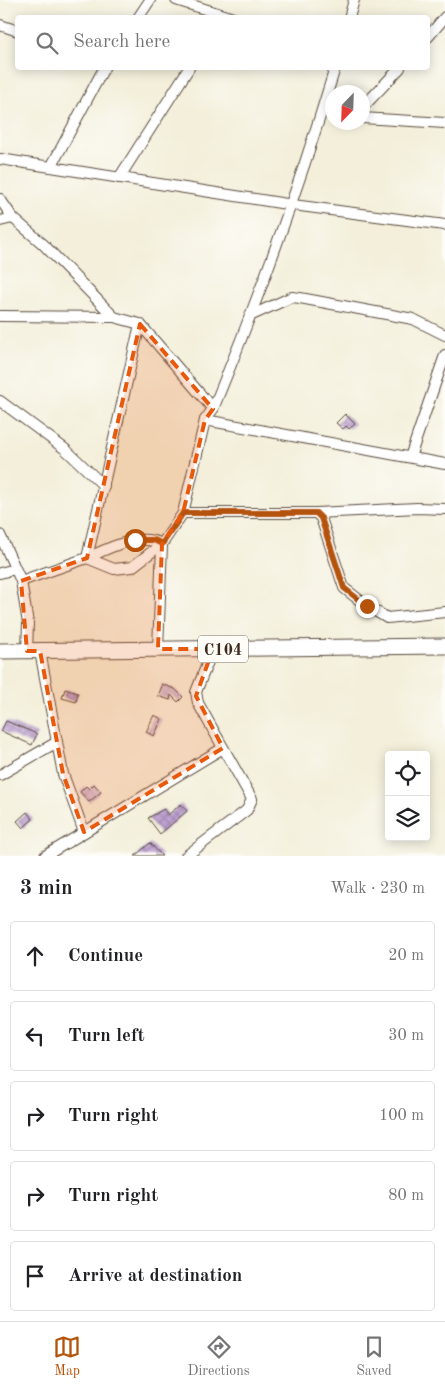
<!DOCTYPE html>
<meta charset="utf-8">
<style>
body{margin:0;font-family:"Old Standard TT",serif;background:#f6f6f6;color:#202124}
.controls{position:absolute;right:15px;bottom:15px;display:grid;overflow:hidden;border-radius:5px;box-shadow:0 2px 12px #0003}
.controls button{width:45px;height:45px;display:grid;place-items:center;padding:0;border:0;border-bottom:1px solid #e0e0e0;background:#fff;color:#202124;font:25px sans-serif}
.compass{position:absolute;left:325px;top:85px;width:45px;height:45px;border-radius:50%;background:#fff;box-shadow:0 2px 12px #0003;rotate:203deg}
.stop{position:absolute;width:15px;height:15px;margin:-11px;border:4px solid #b45309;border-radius:50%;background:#fff}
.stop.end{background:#b45309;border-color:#fff;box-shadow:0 1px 5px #0008}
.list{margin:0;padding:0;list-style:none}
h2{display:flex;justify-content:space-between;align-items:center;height:65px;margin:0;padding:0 20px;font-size:21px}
h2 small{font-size:16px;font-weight:400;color:#757577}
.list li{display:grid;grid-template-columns:32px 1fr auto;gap:15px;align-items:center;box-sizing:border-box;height:70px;margin:0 10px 10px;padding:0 10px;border:1px solid #e0e0e0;border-radius:5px}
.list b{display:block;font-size:19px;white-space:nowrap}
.list em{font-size:16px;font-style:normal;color:#757577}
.icon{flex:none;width:28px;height:28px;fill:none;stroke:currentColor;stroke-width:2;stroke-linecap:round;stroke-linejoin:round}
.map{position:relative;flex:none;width:445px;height:856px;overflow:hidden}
.search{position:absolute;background:#fff;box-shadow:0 2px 12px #0003;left:15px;right:15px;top:15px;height:55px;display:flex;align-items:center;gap:12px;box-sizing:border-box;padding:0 18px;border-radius:5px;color:#757577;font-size:19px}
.sheet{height:465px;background:#fff}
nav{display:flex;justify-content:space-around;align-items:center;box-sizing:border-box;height:70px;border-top:1px solid #e0e0e0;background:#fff;font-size:14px;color:#757577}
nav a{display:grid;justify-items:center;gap:2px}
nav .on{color:#b45309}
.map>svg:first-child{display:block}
.building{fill:url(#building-cross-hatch)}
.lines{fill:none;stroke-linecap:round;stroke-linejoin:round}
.minor-casing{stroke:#57483a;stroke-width:12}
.highway-casing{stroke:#57483a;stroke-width:17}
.minor{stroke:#fff;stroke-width:10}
.highway{stroke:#fff;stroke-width:15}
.route{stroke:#b45309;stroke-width:6}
.marked{fill:#e8590c;fill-opacity:0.2;stroke:#e8590c;stroke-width:4;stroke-dasharray:10 6;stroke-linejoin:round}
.labels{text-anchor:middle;stroke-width:4;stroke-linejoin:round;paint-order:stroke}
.shield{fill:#fdfcf7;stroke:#75695f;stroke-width:1}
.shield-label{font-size:16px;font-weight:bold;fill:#3b2a1e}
</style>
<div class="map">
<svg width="445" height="856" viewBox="0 0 445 856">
<defs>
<pattern id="building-cross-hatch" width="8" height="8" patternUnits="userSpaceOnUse" patternTransform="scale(1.25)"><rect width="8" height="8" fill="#bfa2d3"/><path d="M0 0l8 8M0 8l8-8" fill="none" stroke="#9c84ab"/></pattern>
</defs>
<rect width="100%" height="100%" fill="#fdfcf7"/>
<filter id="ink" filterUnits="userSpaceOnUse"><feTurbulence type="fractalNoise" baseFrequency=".02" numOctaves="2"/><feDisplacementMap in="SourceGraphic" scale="10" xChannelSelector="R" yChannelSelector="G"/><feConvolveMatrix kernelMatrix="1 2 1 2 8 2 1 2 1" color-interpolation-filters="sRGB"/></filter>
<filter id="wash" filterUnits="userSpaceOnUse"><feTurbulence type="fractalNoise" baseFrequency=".0096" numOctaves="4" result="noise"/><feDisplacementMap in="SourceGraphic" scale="20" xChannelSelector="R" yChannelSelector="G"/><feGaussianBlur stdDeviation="1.12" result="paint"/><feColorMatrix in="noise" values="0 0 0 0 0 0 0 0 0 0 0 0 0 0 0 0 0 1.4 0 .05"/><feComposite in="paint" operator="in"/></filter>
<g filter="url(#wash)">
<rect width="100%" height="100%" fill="#f3efda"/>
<g id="blocks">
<g class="building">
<polygon points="345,414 355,424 349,429 346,426 343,429 336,423"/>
<polygon points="161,684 175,689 183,697 178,702 171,695 170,700 158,696 162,686"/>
<polygon points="65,689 78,693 76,702 62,698"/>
<polygon points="154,715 162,719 154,736 146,732"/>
<polygon points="6,721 37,734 32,745 1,731"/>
<polygon points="94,784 101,792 89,802 80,792 86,786 89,789"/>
<polygon points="181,804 187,811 160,834 148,818 164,809 168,815"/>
<polygon points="27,812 33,819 23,828 17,821"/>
<polygon points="150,843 162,856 135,856"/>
</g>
</g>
</g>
<g filter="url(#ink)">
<use href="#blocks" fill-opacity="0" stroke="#57483a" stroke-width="1"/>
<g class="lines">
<g class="minor-casing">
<g id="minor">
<polyline points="176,0 233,18"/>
<polyline points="138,18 150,0"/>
<polyline points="349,18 354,0"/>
<polyline points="0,25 18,31"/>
<polyline points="428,37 445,17"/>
<polyline points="362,108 400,68"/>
<polyline points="362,118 445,123"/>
<polyline points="0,159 293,205 445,225"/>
<polyline points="51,167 104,68"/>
<polyline points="119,178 189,68"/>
<polyline points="0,199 13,218 43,244 114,317"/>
<polyline points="0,221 13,218"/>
<polyline points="252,315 292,297 300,298 413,319 445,335"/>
<polyline points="0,316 114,317 140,324 213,409"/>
<polyline points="0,401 65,449 104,486"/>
<polyline points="205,420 445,464"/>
<polyline points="410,457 445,355"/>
<polyline points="183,513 316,513 321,518 344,588 367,606 387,618 445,612"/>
<polyline points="316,513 417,508 445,509"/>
<polyline points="0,535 21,581 28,623 27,651"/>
<path d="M87,558L114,569L132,567L162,544L183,513L205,420L213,409C260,296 300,184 335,68"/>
<path d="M87,558C109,548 138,532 162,544L158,649"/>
<polyline points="0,573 15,569"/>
<polyline points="21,581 87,558 140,324"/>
<polyline points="40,651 63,774 84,832"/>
<polyline points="0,775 57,742"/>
<polyline points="45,856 223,748"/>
<polyline points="186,856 247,810 252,799 198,703 196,692 213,649"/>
</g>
</g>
<g class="highway-casing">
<polyline id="highway" points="0,651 445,646"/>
</g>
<use href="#minor" class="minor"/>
<use href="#highway" class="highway"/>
</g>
</g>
<g class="lines" filter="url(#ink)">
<polyline class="route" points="135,540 154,540 162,544 183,513 316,513 321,518 344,588 367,606"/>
</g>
<path class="marked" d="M140,324L213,409L205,420L183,513L162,544L158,649H213L196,696L223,748L84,832L63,774L40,651H27L21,581L87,558Z"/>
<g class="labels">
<rect class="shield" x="198" y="635.5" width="50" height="27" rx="4"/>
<g class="shield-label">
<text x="223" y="655">C104</text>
</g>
</g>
</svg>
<div class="controls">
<button><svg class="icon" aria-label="locate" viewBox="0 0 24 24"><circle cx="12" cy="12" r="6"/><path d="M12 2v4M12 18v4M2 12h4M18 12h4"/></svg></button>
<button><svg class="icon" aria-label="layers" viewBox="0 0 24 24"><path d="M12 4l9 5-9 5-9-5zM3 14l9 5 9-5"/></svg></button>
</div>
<svg class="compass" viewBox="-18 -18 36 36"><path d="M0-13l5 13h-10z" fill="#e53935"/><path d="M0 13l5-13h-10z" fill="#757577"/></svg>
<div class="stop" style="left:135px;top:540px"></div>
<div class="stop end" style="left:367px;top:606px"></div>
<div class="search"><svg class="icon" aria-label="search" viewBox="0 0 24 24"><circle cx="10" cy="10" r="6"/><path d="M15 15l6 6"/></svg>Search here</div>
</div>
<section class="sheet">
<h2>3 min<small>Walk · 230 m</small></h2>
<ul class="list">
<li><svg class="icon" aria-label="ahead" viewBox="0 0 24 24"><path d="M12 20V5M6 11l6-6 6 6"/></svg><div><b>Continue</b></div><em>20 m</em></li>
<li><svg class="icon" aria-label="left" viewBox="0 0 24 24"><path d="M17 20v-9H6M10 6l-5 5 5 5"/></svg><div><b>Turn left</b></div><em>30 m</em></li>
<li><svg class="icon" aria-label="right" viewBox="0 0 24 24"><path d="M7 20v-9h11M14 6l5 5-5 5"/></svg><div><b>Turn right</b></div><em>100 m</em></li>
<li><svg class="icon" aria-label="right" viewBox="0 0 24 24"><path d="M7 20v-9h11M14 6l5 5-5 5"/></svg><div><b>Turn right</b></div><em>80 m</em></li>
<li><svg class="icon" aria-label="arrive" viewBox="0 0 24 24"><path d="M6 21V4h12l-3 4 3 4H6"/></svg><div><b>Arrive at destination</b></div></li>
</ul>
</section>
<nav>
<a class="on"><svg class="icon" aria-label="map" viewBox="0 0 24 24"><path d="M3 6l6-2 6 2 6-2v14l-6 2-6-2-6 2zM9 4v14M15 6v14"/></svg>Map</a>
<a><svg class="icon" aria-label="directions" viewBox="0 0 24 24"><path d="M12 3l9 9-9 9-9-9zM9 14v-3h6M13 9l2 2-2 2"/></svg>Directions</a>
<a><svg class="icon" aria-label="saved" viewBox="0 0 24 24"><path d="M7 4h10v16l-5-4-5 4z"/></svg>Saved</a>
</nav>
